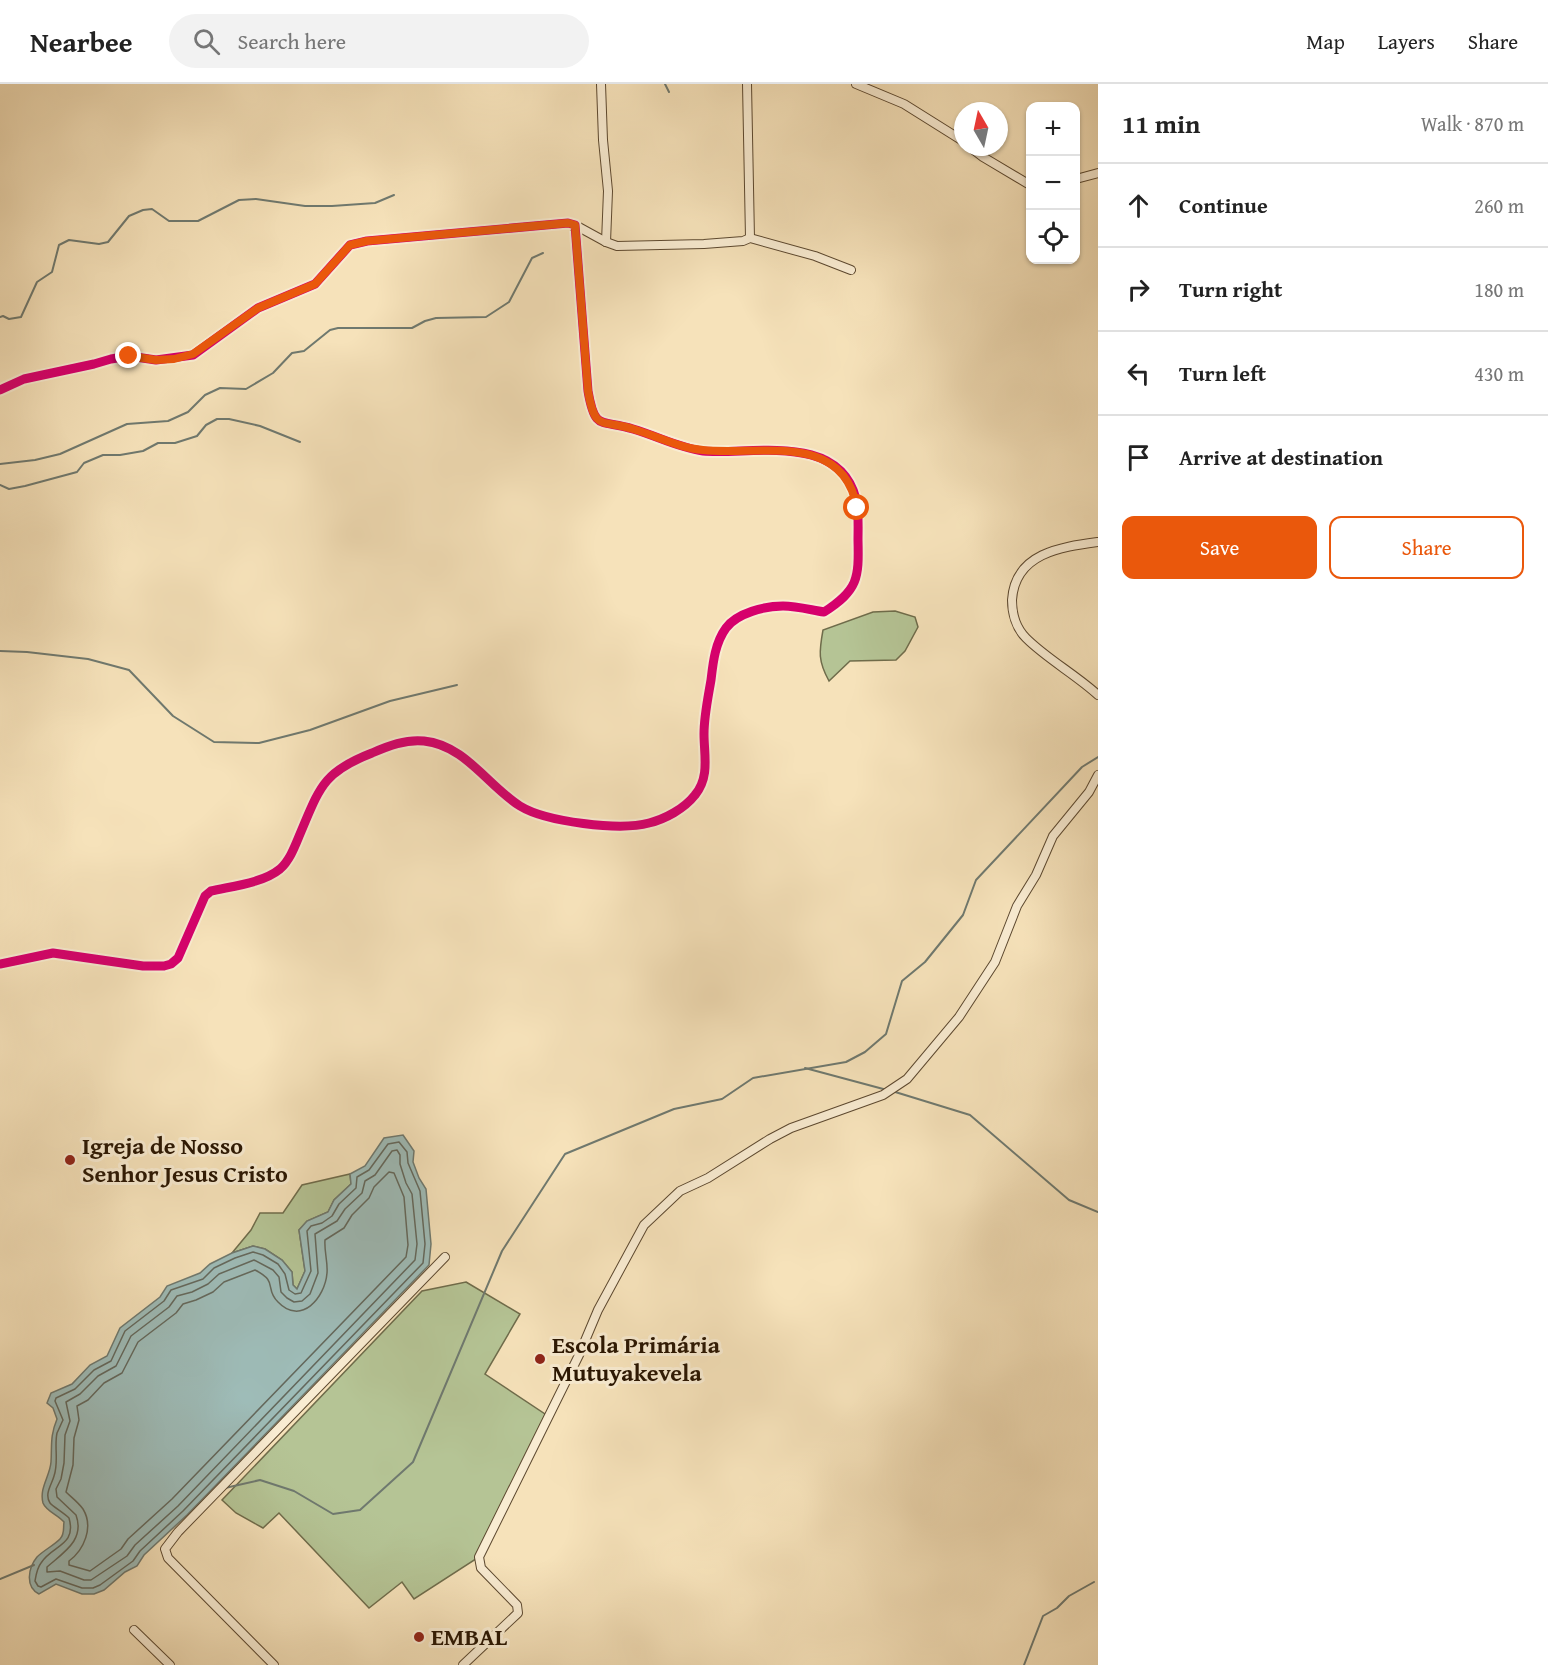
<!DOCTYPE html>
<meta charset="utf-8">
<style>
body{margin:0;font-family:"Gentium Book Plus",serif;background:#f2f2f2;color:#222}
.controls{position:absolute;right:18px;top:18px;display:grid;overflow:hidden;border-radius:12px;box-shadow:0 2px 4px #0004}
.controls button{width:54px;height:54px;display:grid;place-items:center;padding:0;border:0;border-bottom:2px solid #e0e0e0;background:#fff;color:#222;font:30px sans-serif}
.compass{position:absolute;left:954px;top:18px;width:54px;height:54px;border-radius:50%;background:#fff;box-shadow:0 2px 4px #0004;rotate:351deg}
.stop{position:absolute;width:18px;height:18px;margin:-14px;border:4px solid #ea580c;border-radius:50%;background:#fff}
.stop.end{background:#ea580c;border-color:#fff;box-shadow:0 2px 6px #0008}
.list{margin:0;padding:0;list-style:none}
h2{display:flex;justify-content:space-between;align-items:center;height:78px;margin:0;padding:0 24px;font-size:26px}
h2 small{font-size:20px;font-weight:400;color:#767676}
.list li{display:grid;grid-template-columns:39px 1fr auto;gap:18px;align-items:center;box-sizing:border-box;height:84px;padding:0 24px;border-top:2px solid #e0e0e0}
.list b{display:block;font-size:22px;white-space:nowrap}
.list em{font-size:20px;font-style:normal;color:#767676}
.actions{display:flex;gap:12px;padding:18px 24px}
.actions a{flex:1;padding:14px 0;border:2px solid #ea580c;border-radius:12px;text-align:center;font-size:21px;color:#ea580c}
.actions .main{background:#ea580c;color:#fff}
.icon{flex:none;width:33px;height:33px;fill:none;stroke:currentColor;stroke-width:2;stroke-linecap:round;stroke-linejoin:round}
.map{position:relative;flex:none;width:1098px;height:1581px;overflow:hidden}
header{display:flex;align-items:center;gap:36px;box-sizing:border-box;height:84px;padding:0 30px;background:#fff;border-bottom:2px solid #e0e0e0}
header strong{font-size:28px}
nav{display:flex;gap:33px;margin-inline-start:auto;font-size:21px}
.search{width:420px;height:54px;background:#f2f2f2;display:flex;align-items:center;gap:15px;box-sizing:border-box;padding:0 21px;border-radius:33px;color:#767676;font-size:22px}
main{display:flex}
aside{flex:1;background:#fff}
.map>svg:first-child{display:block}
.green{fill:#b5c495;stroke:#6f6c4b;stroke-width:1.5}
.water{fill:#9ebcb8;stroke:#6f796f;stroke-width:1.5}
.lines{fill:none;stroke-linecap:round;stroke-linejoin:round}
.shore{stroke:#64685c;stroke-width:1.5}
.stream{stroke:#6f796f;stroke-width:2}
.street-casing{stroke:#5c482f;stroke-width:10}
.street{stroke:#f9ecd2;stroke-width:8}
.cycleway-casing{stroke:#f9ecd2;stroke-width:13}
.cycleway{stroke:#d6006c;stroke-width:9}
.route{stroke:#ea580c;stroke-width:8}
.poi-dot{fill:#8f2418;stroke:#f9ecd2;stroke-width:2}
.labels{text-anchor:middle;stroke-width:6;stroke-linejoin:round;paint-order:stroke}
.poi-label{font-size:24px;font-weight:bold;fill:#291501;stroke:#f9ecd2;text-anchor:start}
</style>
<header>
<strong>Nearbee</strong>
<div class="search"><svg class="icon" aria-label="search" viewBox="0 0 24 24"><circle cx="10" cy="10" r="6"/><path d="M15 15l6 6"/></svg>Search here</div>
<nav><a>Map</a><a>Layers</a><a>Share</a></nav>
</header>
<main>
<div class="map">
<svg width="1098" height="1581" viewBox="0 0 1098 1581">
<rect width="100%" height="100%" fill="#f6e2ba"/>
<filter id="stains"><feTurbulence type="fractalNoise" baseFrequency=".00333" numOctaves="4"/><feColorMatrix values="0 0 0 0 .2 0 0 0 0 .09 0 0 0 0 .02 0 0 0 .5 -.17"/></filter>
<radialGradient id="worn" r=".72"><stop offset=".6" stop-color="#630" stop-opacity="0"/><stop offset="1" stop-color="#630" stop-opacity=".3"/></radialGradient>
<g class="green">
<path d="M895,527L915,533L918,543L905,567L896,576L850,577L829,597C818,577 819,568 823,546L873,528Z"/>
<polygon points="350,1090 351,1100 334,1116 328,1128 307,1137 299,1146 305,1187 297,1205 293,1201 292,1188 282,1176 265,1165 253,1162 232,1169 251,1146 260,1129 283,1129 302,1101"/>
<polygon points="466,1198 520,1230 485,1290 548,1332 479,1473 414,1515 402,1498 369,1524 279,1429 263,1444 236,1429 222,1416 422,1207"/>
</g>
<path class="water" d="M403,1051L414,1067L413,1078L419,1094L426,1105L431,1160L429,1181L187,1431L144,1471L137,1482L125,1488L104,1506L94,1510H82L56,1500L39,1510C25,1503 28,1484 37,1473C44,1466 53,1462 60,1455C65,1450 63,1444 64,1438C58,1431 46,1427 43,1419C39,1404 50,1392 51,1378C52,1361 50,1352 57,1335L53,1324L47,1319L51,1309L72,1300L90,1281L107,1272L120,1244L160,1213L167,1202L200,1189L210,1180L232,1169L253,1162L265,1165L282,1176L292,1188L293,1201L297,1205L305,1187L299,1146L307,1137L328,1128L334,1116L351,1100L350,1090L365,1082L384,1054Z"/>
<g class="lines">
<g class="shore">
<path d="M399,1058L407,1068L408,1079L420,1107L425,1160L423,1179L183,1427L140,1467L133,1477L100,1501L93,1504H82L56,1495L41,1503L38,1502L35,1497C36,1491 37,1484 41,1479C52,1461 77,1462 69,1434C64,1429 52,1422 50,1419C44,1410 52,1400 54,1392C59,1378 54,1363 57,1349C59,1345 61,1340 63,1336L55,1317L56,1314L75,1305L94,1286L111,1277L125,1247L164,1217L171,1206L203,1195L214,1184L235,1174L253,1168L263,1171L278,1180L285,1190L289,1206L295,1210L301,1209L311,1187L307,1147L311,1142L322,1139L332,1132L339,1120L356,1104L357,1093L369,1086L388,1060Z"/>
<path d="M392,1067L397,1066L400,1071V1080L406,1099L412,1110L417,1160L415,1176L178,1422L135,1461L127,1472L91,1496H84L60,1487L47,1488V1483C64,1468 85,1456 76,1431L57,1413L56,1405L61,1395L64,1379L65,1351L70,1337L66,1318L80,1310L98,1292L116,1282L131,1252L169,1223L177,1212L192,1208L208,1200L219,1190L254,1176L273,1186L279,1193L281,1208L287,1214L294,1218L302,1217L310,1210L318,1189L315,1150L337,1137L345,1125L362,1109L365,1097L375,1091Z"/>
<path d="M389,1088L394,1089L404,1113L408,1161L406,1173L172,1415L128,1455L121,1465L90,1487L69,1481V1477C84,1466 94,1443 83,1425C78,1418 71,1413 66,1408L73,1381L74,1354L79,1336L77,1322L88,1316L104,1299L122,1289L138,1258L176,1229L183,1220L196,1216L213,1208L224,1198L255,1186C279,1198 264,1204 278,1218C301,1242 325,1214 327,1189C328,1178 324,1167 325,1156L344,1144L352,1131L369,1114L374,1103Z"/>
</g>
<g class="stream">
<polyline points="665,0 669,8"/>
<polyline points="0,233 3,232 9,235 21,233 37,198 52,188 59,161 69,156 99,160 108,158 129,132 143,126 152,125 169,137 198,137 239,116 256,115 305,122 332,122 375,119 394,111"/>
<polyline points="0,380 35,376 60,370 127,340 168,337 188,328 205,311 220,304 246,305 273,289 292,269 304,267 330,246 338,244 412,244 425,237 436,234 486,233 509,218 532,174 543,169"/>
<polyline points="0,401 9,405 25,402 77,388 84,379 103,371 120,371 143,367 158,359 175,359 197,352 206,341 217,335 229,335 260,342 300,358"/>
<polyline points="0,567 27,568 88,575 129,586 173,632 214,658 259,659 310,646 390,617 457,601"/>
<polyline points="805,984 887,1006"/>
<polyline points="892,1007 970,1031 1069,1116 1098,1128"/>
<polyline points="225,1404 260,1396 294,1407 333,1430 360,1426 413,1378 502,1167 565,1070 674,1025 722,1015 753,994 846,978 865,968 886,950 902,897 925,878 963,831 976,796 1082,683 1098,673"/>
<polyline points="0,1495 34,1481"/>
<polyline points="1024,1581 1043,1532 1057,1524 1069,1512 1094,1498"/>
</g>
<g class="street-casing">
<g id="street">
<polyline points="601,0 603,56 608,107 606,158"/>
<polyline points="747,0 750,154"/>
<polyline points="856,0 904,20 963,57"/>
<polyline points="970,63 983,73 1030,101"/>
<polyline points="1076,95 1098,89"/>
<polyline points="575,141 606,158 617,162 704,160 743,157 750,154 815,172 851,186"/>
<path d="M0,306L24,295L94,280L111,275L129,272L156,276L193,271L258,224L315,200L350,161L367,157L568,139L575,141L588,307C595,348 601,335 633,345C657,352 679,364 703,367C752,371 839,348 856,415C859,428 858,443 858,456C859,495 858,506 824,528C811,526 797,522 783,522C765,522 737,529 726,544C715,559 713,579 711,596C708,614 704,632 704,650C704,671 710,693 695,711C684,725 665,735 649,739C620,747 546,738 520,722C488,702 465,661 424,657C406,655 388,662 372,669C323,688 320,703 300,750C295,762 290,776 280,785C263,799 233,802 211,807L205,812L178,874L171,880L164,882H143L53,869L0,880"/>
<path d="M1098,458C1061,463 1015,469 1012,516C1012,529 1016,544 1026,554C1047,575 1075,590 1098,611"/>
<polyline points="134,1546 170,1581"/>
<polyline points="274,1581 168,1474 165,1465 178,1448 445,1173"/>
<polyline points="463,1581 518,1529 517,1521 481,1484 479,1473 579,1271 598,1226 644,1141 680,1107 708,1094 770,1055 791,1044 883,1011 907,995 959,933 995,878 1017,822 1036,791 1053,752 1089,708 1098,691"/>
</g>
</g>
<use href="#street" class="street"/>
<g class="cycleway-casing">
<path id="cycleway" d="M0,306L24,295L94,280L111,275L129,272L156,276L193,271L258,224L315,200L350,161L367,157L568,139L575,141L588,307C595,348 601,335 633,345C657,352 679,364 703,367C752,371 839,348 856,415C859,428 858,443 858,456C859,495 858,506 824,528C811,526 797,522 783,522C765,522 737,529 726,544C715,559 713,579 711,596C708,614 704,632 704,650C704,671 710,693 695,711C684,725 665,735 649,739C620,747 546,738 520,722C488,702 465,661 424,657C406,655 388,662 372,669C323,688 320,703 300,750C295,762 290,776 280,785C263,799 233,802 211,807L205,812L178,874L171,880L164,882H143L53,869L0,880"/>
</g>
<use href="#cycleway" class="cycleway"/>
</g>
<g class="lines">
<path class="route" d="M129,272L156,276L174,275L193,270L258,224L315,200L350,161L367,157L568,139L575,141L588,307C595,348 601,335 633,345C657,352 679,364 703,366C758,372 843,346 857,424"/>
</g>
<g class="poi-dot">
<circle cx="70" cy="1076" r="6"/>
<circle cx="540" cy="1275" r="6"/>
<circle cx="419" cy="1553" r="6"/>
</g>
<g class="labels">
<g class="poi-label">
<text x="82" y="1070">Igreja de Nosso<tspan x="82" dy="28">Senhor Jesus Cristo</tspan></text>
<text x="552" y="1269">Escola Primária<tspan x="552" dy="28">Mutuyakevela</tspan></text>
<text x="431" y="1561">EMBAL</text>
</g>
</g>
<rect width="100%" height="100%" filter="url(#stains)"/>
<rect width="100%" height="100%" fill="url(#worn)"/>
</svg>
<div class="controls">
<button>+</button>
<button>−</button>
<button><svg class="icon" aria-label="locate" viewBox="0 0 24 24"><circle cx="12" cy="12" r="6"/><path d="M12 2v4M12 18v4M2 12h4M18 12h4"/></svg></button>
</div>
<svg class="compass" viewBox="-18 -18 36 36"><path d="M0-13l5 13h-10z" fill="#e53935"/><path d="M0 13l5-13h-10z" fill="#767676"/></svg>
<div class="stop" style="left:857px;top:424px"></div>
<div class="stop end" style="left:129px;top:272px"></div>
</div>
<aside>
<h2>11 min<small>Walk · 870 m</small></h2>
<ul class="list">
<li><svg class="icon" aria-label="ahead" viewBox="0 0 24 24"><path d="M12 20V5M6 11l6-6 6 6"/></svg><div><b>Continue</b></div><em>260 m</em></li>
<li><svg class="icon" aria-label="right" viewBox="0 0 24 24"><path d="M7 20v-9h11M14 6l5 5-5 5"/></svg><div><b>Turn right</b></div><em>180 m</em></li>
<li><svg class="icon" aria-label="left" viewBox="0 0 24 24"><path d="M17 20v-9H6M10 6l-5 5 5 5"/></svg><div><b>Turn left</b></div><em>430 m</em></li>
<li><svg class="icon" aria-label="arrive" viewBox="0 0 24 24"><path d="M6 21V4h12l-3 4 3 4H6"/></svg><div><b>Arrive at destination</b></div></li>
</ul>
<div class="actions"><a class="main">Save</a><a>Share</a></div>
</aside>
</main>
